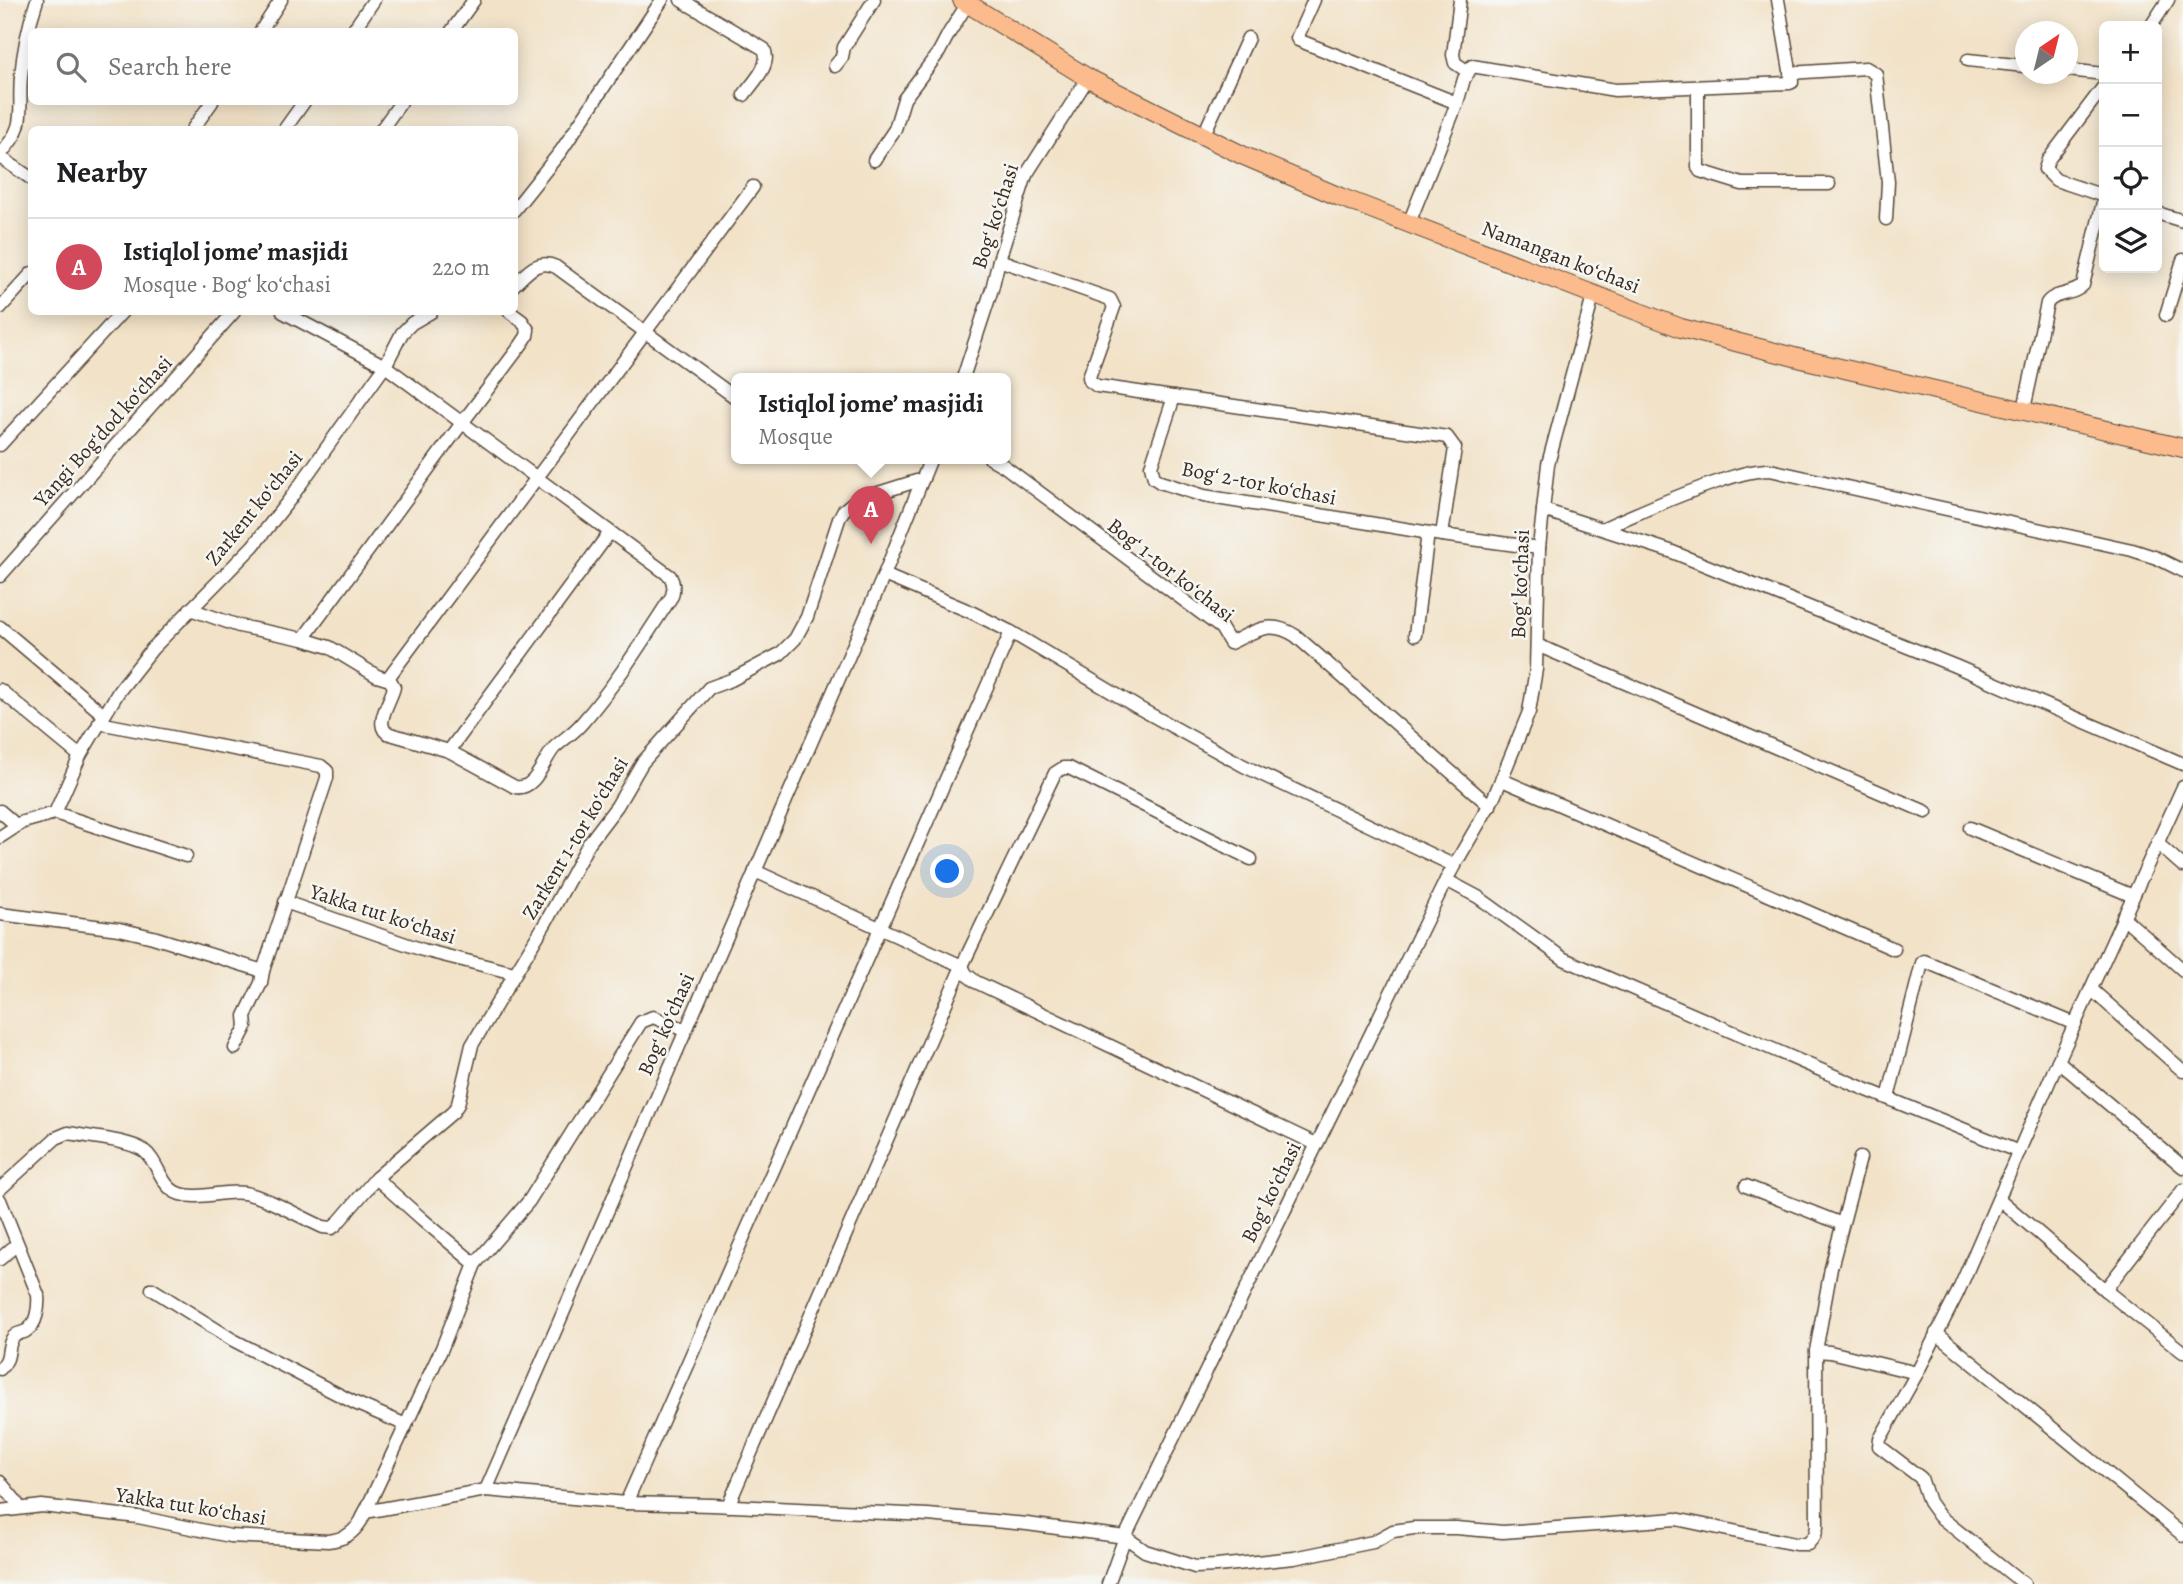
<!DOCTYPE html>
<meta charset="utf-8">
<style>
body{margin:0;font-family:Alegreya,serif;background:#f2f2f2;color:#202124}
.controls{position:absolute;right:21px;top:21px;display:grid;overflow:hidden;border-radius:10px;box-shadow:0 4px 18px #0003}
.controls button{width:63px;height:63px;display:grid;place-items:center;padding:0;border:0;border-bottom:2px solid #e0e0e0;background:#fff;color:#202124;font:35px sans-serif}
.compass{position:absolute;left:2015px;top:21px;width:63px;height:63px;border-radius:50%;background:#fff;box-shadow:0 4px 18px #0003;rotate:35deg}
.you{position:absolute;left:948px;top:872px;width:24px;height:24px;margin:-18px;border:5px solid #fff;border-radius:50%;background:#1a73e8;box-shadow:0 0 0 10px #1a73e833}
.badge{display:grid;place-items:center;width:46px;height:46px;border-radius:50%;background:#d1495b;color:#fff;font-size:23px;font-weight:700}
.pin{position:absolute;translate:-50% -58px;filter:drop-shadow(0 2px 4px #0008)}
.pin::after{content:'';position:absolute;top:37px;width:24px;height:21px;background:inherit;clip-path:polygon(0 0,100% 0,50% 100%)}
.popup{position:absolute;left:731px;top:373px;width:280px;height:91px;box-sizing:border-box;display:grid;place-content:center;border-radius:10px;background:#fff;filter:drop-shadow(0 2px 5px #0005);font-size:23px;white-space:nowrap;color:#757577}
.popup b{font-size:26px;color:#202124}
.popup::after{content:'';position:absolute;left:50%;top:100%;margin-left:-14px;border:14px solid transparent;border-top-color:#fff}
.list{margin:0;padding:0;list-style:none}
h2{display:flex;justify-content:space-between;align-items:center;height:91px;margin:0;padding:0 28px;font-size:30px}
h2 small{font-size:23px;font-weight:400;color:#757577}
.list li{display:grid;grid-template-columns:46px 1fr auto;gap:21px;align-items:center;box-sizing:border-box;height:98px;padding:0 28px;border-top:2px solid #e0e0e0}
.list b{display:block;font-size:26px;white-space:nowrap}
.list p{margin:0;font-size:23px;white-space:nowrap;color:#757577}
.list em{font-size:23px;font-style:normal;color:#757577}
.icon{flex:none;width:38px;height:38px;fill:none;stroke:currentColor;stroke-width:2;stroke-linecap:round;stroke-linejoin:round}
.map{position:relative;flex:none;width:2183px;height:1584px;overflow:hidden}
.search{position:absolute;background:#fff;box-shadow:0 4px 18px #0003;left:28px;top:28px;width:490px;height:77px;display:flex;align-items:center;gap:18px;box-sizing:border-box;padding:0 24px;border-radius:10px;color:#757577;font-size:26px}
.panel{position:absolute;background:#fff;box-shadow:0 4px 18px #0003;left:28px;top:126px;width:490px;height:189px;border-radius:10px}
.map>svg:first-child{display:block}
.lines{fill:none;stroke-linecap:round;stroke-linejoin:round}
.minor-casing{stroke:#564637;stroke-width:15}
.primary-casing{stroke:#564637;stroke-width:20}
.minor{stroke:#fff;stroke-width:12}
.primary{stroke:#fbbb8c;stroke-width:18}
.labels{text-anchor:middle;stroke-width:5;stroke-linejoin:round;paint-order:stroke}
.street-label{font-size:21px;fill:#3b2a1e;stroke:#f6f6f2}
</style>
<div class="map">
<svg width="2183" height="1584" viewBox="0 0 2183 1584">
<rect width="100%" height="100%" fill="#f6f6f2"/>
<filter id="ink" filterUnits="userSpaceOnUse"><feTurbulence type="fractalNoise" baseFrequency=".0143" numOctaves="2"/><feDisplacementMap in="SourceGraphic" scale="14" xChannelSelector="R" yChannelSelector="G"/><feConvolveMatrix kernelMatrix="1 2 1 2 8 2 1 2 1" color-interpolation-filters="sRGB"/></filter>
<filter id="wash" filterUnits="userSpaceOnUse"><feTurbulence type="fractalNoise" baseFrequency=".00686" numOctaves="4" result="noise"/><feDisplacementMap in="SourceGraphic" scale="28" xChannelSelector="R" yChannelSelector="G"/><feGaussianBlur stdDeviation="1.57" result="paint"/><feColorMatrix in="noise" values="0 0 0 0 0 0 0 0 0 0 0 0 0 0 0 0 0 1.4 0 .05"/><feComposite in="paint" operator="in"/></filter>
<g filter="url(#wash)">
<rect width="100%" height="100%" fill="#f2e2c7"/>
</g>
<g filter="url(#ink)">
<g class="lines">
<g class="minor-casing">
<g id="minor">
<path d="M681,0L764,49C772,65 753,82 744,95"/>
<polyline points="1314,0 1297,38 1298,40 1457,103"/>
<polyline points="1460,0 1453,55 1455,63 1467,71"/>
<polyline points="2151,26 2168,0"/>
<polyline points="260,32 281,0"/>
<polyline points="352,32 374,0"/>
<polyline points="451,32 474,0"/>
<polyline points="1968,60 2025,66"/>
<polyline points="835,66 842,57 844,47 874,0"/>
<polyline points="2068,70 2104,74"/>
<polyline points="1790,73 1866,68 1876,74 1888,182 1886,219"/>
<polyline points="2104,86 2048,160 2045,169 2056,180 2104,196"/>
<polyline points="1698,87 1698,167 1700,171 1742,184 1829,184"/>
<polyline points="192,130 212,102"/>
<polyline points="284,130 304,102"/>
<polyline points="381,130 401,102"/>
<polyline points="1203,136 1248,38"/>
<path d="M0,154C28,125 18,113 21,77C23,52 29,24 37,0"/>
<polyline points="0,157 32,179"/>
<polyline points="874,160 895,129 904,99 939,52 949,33 968,3"/>
<polyline points="514,210 561,151 662,0"/>
<polyline points="2157,213 2183,221"/>
<polyline points="1409,223 1457,103 1464,79 1472,66 1615,90 1790,83 1792,82 1778,0"/>
<polyline points="999,260 1110,299 1114,307 1089,377 1090,381 1097,386 1447,437 1455,448 1442,535"/>
<path d="M514,285C527,273 537,258 556,267L736,398"/>
<polyline points="0,308 32,273"/>
<path d="M283,312L385,366L670,576C674,583 674,588 672,596C644,639 616,684 582,723C574,733 563,739 554,748C543,761 535,791 515,787L449,751L610,532"/>
<polyline points="2166,315 2183,260"/>
<polyline points="963,378 992,289 999,260 1026,175 1088,78"/>
<polyline points="1174,397 1151,466 1154,478 1160,482 1204,496 1442,535 1539,548"/>
<path d="M2024,409L2047,303C2056,291 2073,296 2083,285L2104,198"/>
<polyline points="0,445 122,312"/>
<path d="M990,458L1004,466L1221,628L1230,643C1256,631 1269,619 1296,636L1490,806"/>
<polyline points="1543,510 1670,551 1955,666 2183,764"/>
<path d="M1604,528C1642,511 1678,495 1717,482C1734,476 1752,470 1770,470L2132,550L2157,558L2183,571"/>
<polyline points="884,575 971,612 1011,632 1137,707 1244,766 1455,866"/>
<polyline points="0,576 234,312"/>
<polyline points="190,609 239,626 303,639 462,423 521,345 527,336 528,330 522,321 510,312"/>
<polyline points="0,627 104,715"/>
<polyline points="1415,635 1428,533"/>
<path d="M303,639L329,647L377,676L390,680L394,687C391,701 374,723 387,733L449,751"/>
<polyline points="1537,645 1926,812"/>
<polyline points="388,678 753,187"/>
<polyline points="0,690 80,756"/>
<polyline points="1502,780 1894,949"/>
<polyline points="0,811 16,825"/>
<polyline points="55,813 186,856"/>
<polyline points="1970,828 2133,896"/>
<polyline points="0,837 23,822 55,813 80,756 119,691 152,649 253,546 290,499 385,366 402,333 412,323 431,312"/>
<polyline points="2157,843 2183,866"/>
<polyline points="755,871 962,966 966,974 976,982 1316,1144"/>
<polyline points="1446,880 1478,897 1564,959 1860,1087 2019,1152"/>
<polyline points="285,902 423,950 514,973"/>
<polyline points="0,914 119,929 153,937 263,971 327,778 327,771 321,766 99,723"/>
<polyline points="2123,917 2183,970"/>
<polyline points="2091,989 2183,1071"/>
<polyline points="235,1048 246,1027 245,1016 261,983 263,971"/>
<polyline points="2058,1061 2183,1167"/>
<polyline points="1888,1098 1922,963 1924,961 2075,1024"/>
<polyline points="376,1178 422,1219 475,1264"/>
<polyline points="1746,1186 1842,1224"/>
<path d="M0,1189L56,1138L68,1133L75,1134C94,1138 127,1140 143,1150C159,1161 160,1188 180,1194C200,1200 223,1190 244,1193C267,1197 300,1217 323,1227L332,1228L336,1225L376,1178L453,1112L458,1104L472,1045L546,922L589,843L617,806L642,763L709,688L731,680L780,654L795,639L807,617L839,519L843,511L856,500L923,479"/>
<polyline points="1999,1199 2105,1290 2183,1352"/>
<path d="M0,1200L38,1295C39,1306 37,1325 26,1331C21,1334 16,1332 12,1339C6,1350 12,1357 0,1369"/>
<polyline points="0,1259 17,1244"/>
<polyline points="152,1289 233,1340 355,1403 406,1425"/>
<polyline points="2105,1290 2183,1190"/>
<polyline points="1936,1333 2183,1535"/>
<polyline points="1816,1351 1831,1268 1860,1158"/>
<polyline points="1917,1373 1880,1439 1879,1446 1921,1478 1929,1502 1939,1516 2024,1584"/>
<polyline points="0,1482 15,1500 19,1507"/>
<polyline points="486,1490 884,575 931,458"/>
<polyline points="626,1503 1011,632"/>
<polyline points="728,1506 962,966 1055,773 1063,768 1069,768 1251,859"/>
<path d="M0,1511L42,1506L138,1517L230,1536L328,1541C344,1539 352,1535 361,1521L442,1348L475,1264L529,1201L641,1022L653,1017L685,1030"/>
<polyline points="365,1512 486,1490 626,1503 712,1505 928,1515 1027,1524 1125,1537 1145,1551 1195,1567 1217,1566 1294,1558 1373,1542 1393,1531 1414,1528 1456,1528 1503,1532 1676,1519 1795,1544 1808,1544 1815,1535 1817,1527 1816,1351 1830,1352 1917,1373 1958,1292 2058,1061 2183,787"/>
<polyline points="1108,1584 1125,1537 1446,880 1494,797 1529,712 1536,669 1539,548 1548,464 1594,293"/>
</g>
</g>
<g class="primary-casing">
<polyline id="primary" points="962,0 1088,78 1242,155 1340,197 1681,328 1806,360 2183,448"/>
</g>
<use href="#minor" class="minor"/>
<use href="#primary" class="primary"/>
</g>
</g>
<g class="labels">
<g class="street-label">
<text transform="translate(995 216) rotate(-72)" y="7">Bogʻ koʻchasi</text>
<text transform="translate(1561 257) rotate(21)" y="7">Namangan koʻchasi</text>
<text transform="translate(103 431) rotate(-48)" y="7">Yangi Bogʻdod koʻchasi</text>
<text transform="translate(1259 483) rotate(11)" y="7">Bogʻ 2-tor koʻchasi</text>
<text transform="translate(254 508) rotate(-51)" y="7">Zarkent koʻchasi</text>
<text transform="translate(1171 570) rotate(38)" y="7">Bogʻ 1-tor koʻchasi</text>
<text transform="translate(1520 584) rotate(-88)" y="7">Bogʻ koʻchasi</text>
<text transform="translate(575 838) rotate(-59)" y="7">Zarkent 1-tor koʻchasi</text>
<text transform="translate(383 914) rotate(18)" y="7">Yakka tut koʻchasi</text>
<text transform="translate(666 1024) rotate(-66)" y="7">Bogʻ koʻchasi</text>
<text transform="translate(1271 1192) rotate(-64)" y="7">Bogʻ koʻchasi</text>
<text transform="translate(191 1506) rotate(9)" y="7">Yakka tut koʻchasi</text>
</g>
</g>
</svg>
<div class="controls">
<button>+</button>
<button>−</button>
<button><svg class="icon" aria-label="locate" viewBox="0 0 24 24"><circle cx="12" cy="12" r="6"/><path d="M12 2v4M12 18v4M2 12h4M18 12h4"/></svg></button>
<button><svg class="icon" aria-label="layers" viewBox="0 0 24 24"><path d="M12 4l9 5-9 5-9-5zM3 14l9 5 9-5"/></svg></button>
</div>
<svg class="compass" viewBox="-18 -18 36 36"><path d="M0-13l5 13h-10z" fill="#e53935"/><path d="M0 13l5-13h-10z" fill="#757577"/></svg>
<div class="you"></div>
<div class="pin badge" style="left:871px;top:544px">A</div>
<div class="popup"><b>Istiqlol jome’ masjidi</b>Mosque</div>
<div class="search"><svg class="icon" aria-label="search" viewBox="0 0 24 24"><circle cx="10" cy="10" r="6"/><path d="M15 15l6 6"/></svg>Search here</div>
<section class="panel">
<h2>Nearby<small></small></h2>
<ul class="list">
<li><span class="badge">A</span><div><b>Istiqlol jome’ masjidi</b><p>Mosque · Bogʻ koʻchasi</p></div><em>220 m</em></li>
</ul>
</section>
</div>
